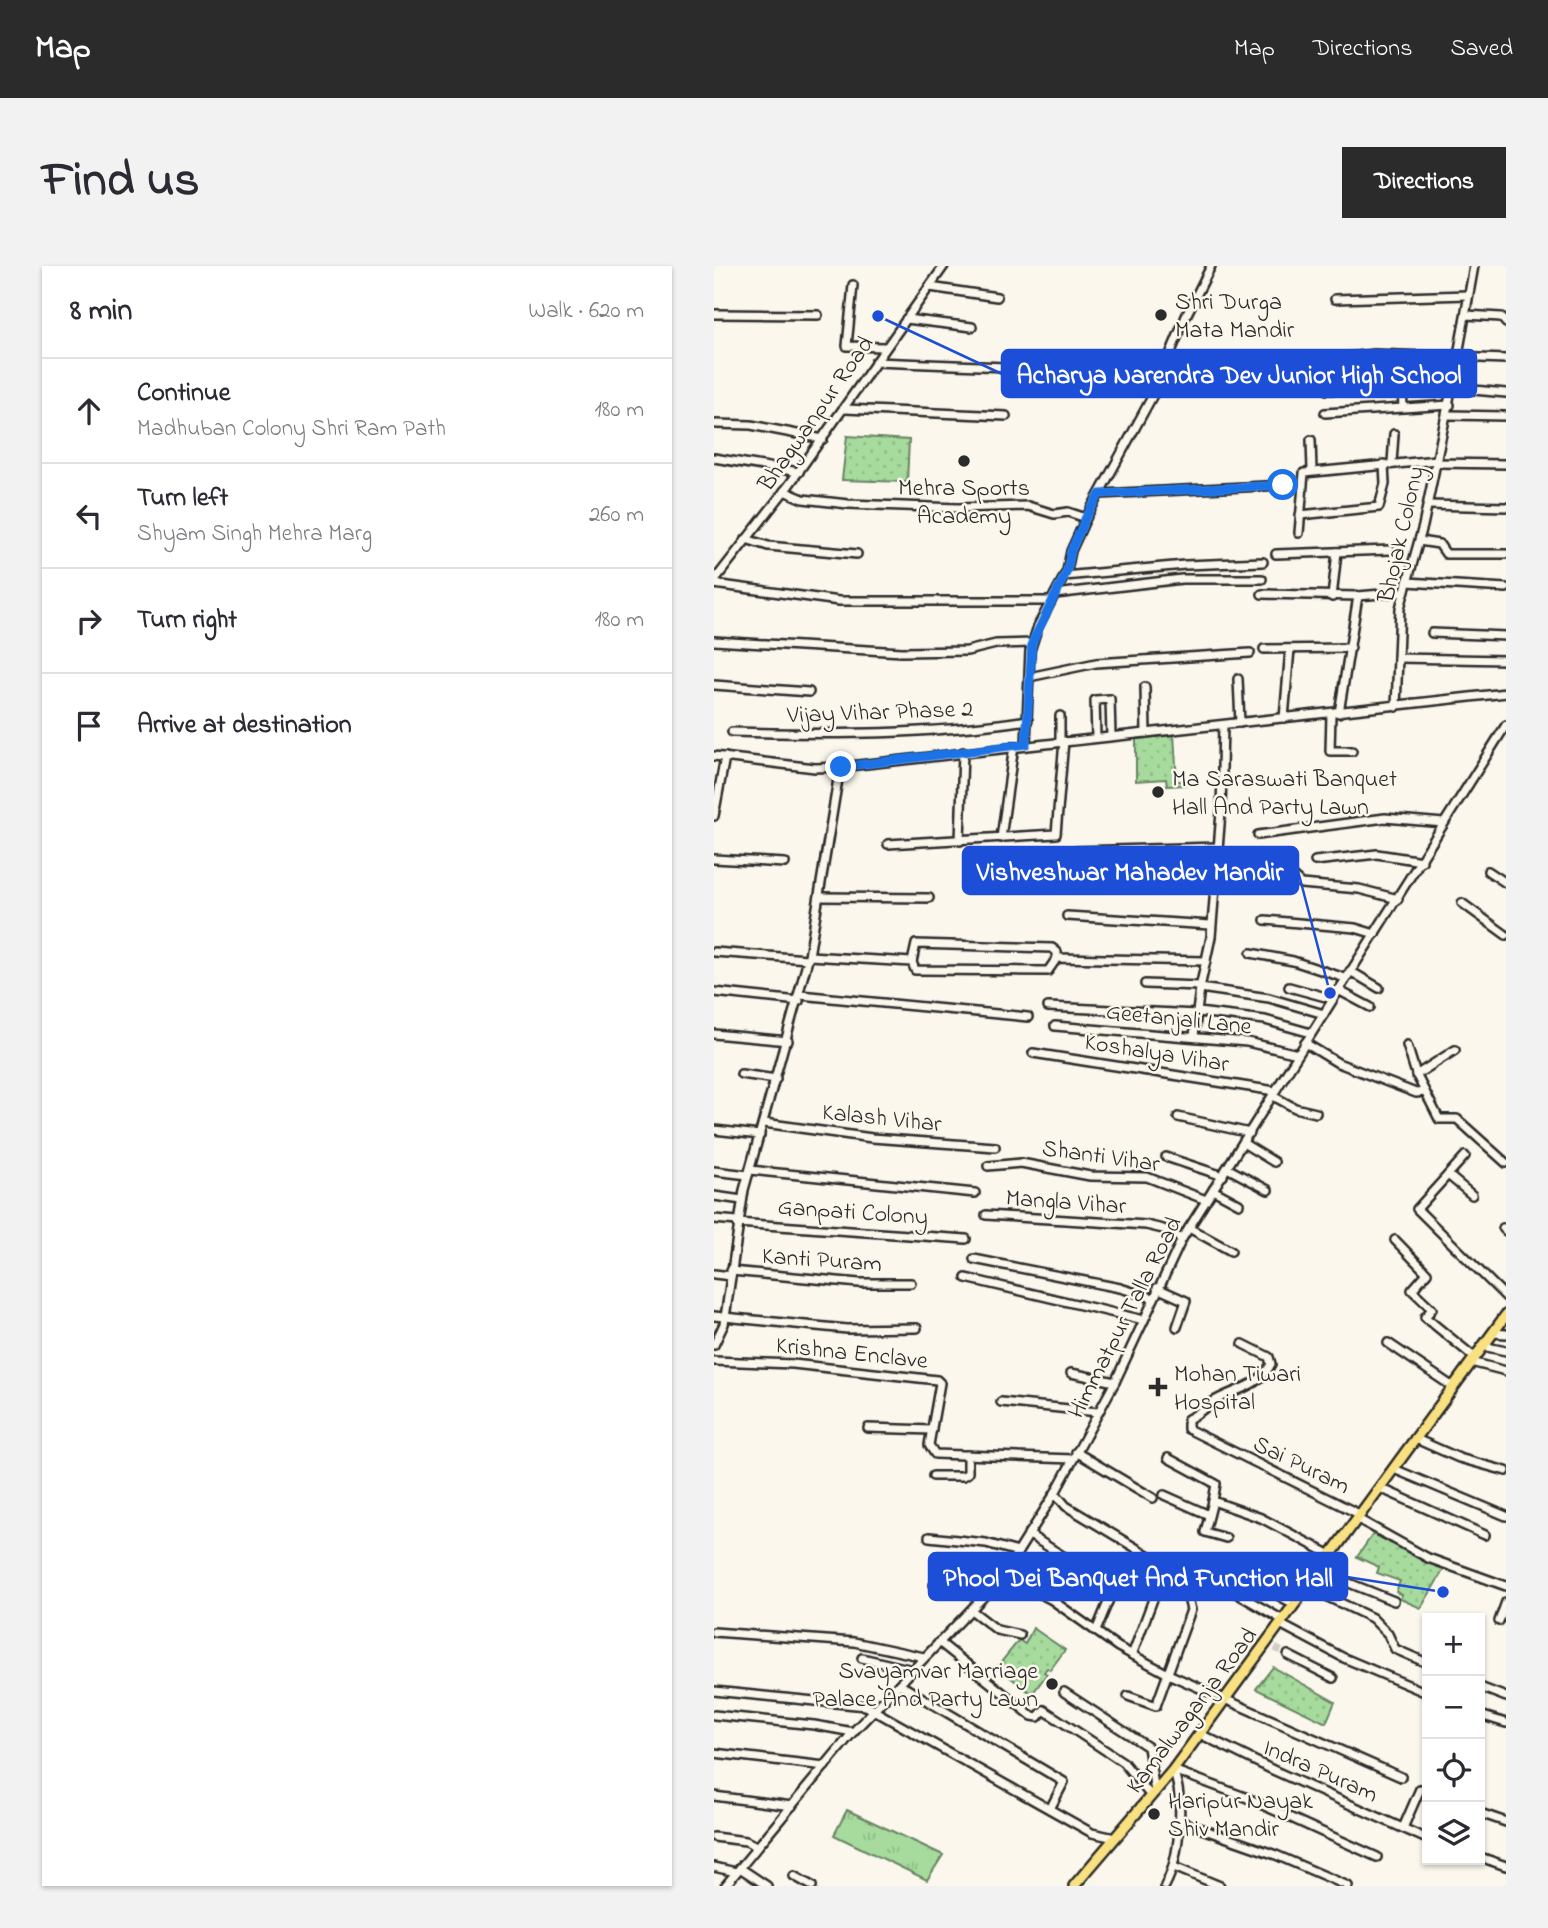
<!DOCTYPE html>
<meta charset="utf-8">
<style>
body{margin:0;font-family:"Indie Flower",sans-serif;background:#f2f2f3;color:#2b2b33}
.controls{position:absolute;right:21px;bottom:21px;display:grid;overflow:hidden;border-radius:0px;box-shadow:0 2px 5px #0004}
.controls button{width:63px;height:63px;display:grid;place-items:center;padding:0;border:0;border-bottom:2px solid #e1e1e2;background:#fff;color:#2b2b33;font:35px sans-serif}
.stop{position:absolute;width:21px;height:21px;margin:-16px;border:5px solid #1a73e8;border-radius:50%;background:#fff}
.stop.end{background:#1a73e8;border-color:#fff;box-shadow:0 2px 7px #0008}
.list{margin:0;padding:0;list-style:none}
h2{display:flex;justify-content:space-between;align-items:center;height:91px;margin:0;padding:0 28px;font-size:30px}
h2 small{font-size:23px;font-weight:400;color:#7c7c81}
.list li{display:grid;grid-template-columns:46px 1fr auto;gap:21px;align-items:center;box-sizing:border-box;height:105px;padding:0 28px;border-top:2px solid #e1e1e2}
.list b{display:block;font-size:26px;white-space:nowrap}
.list p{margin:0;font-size:23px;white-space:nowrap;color:#7c7c81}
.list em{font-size:23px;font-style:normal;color:#7c7c81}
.icon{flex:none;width:38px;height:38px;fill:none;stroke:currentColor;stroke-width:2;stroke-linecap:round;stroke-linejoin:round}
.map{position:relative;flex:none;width:792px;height:1620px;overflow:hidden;border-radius:0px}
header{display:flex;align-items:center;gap:42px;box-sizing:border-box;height:98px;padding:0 35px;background:#2b2b2b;color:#fff}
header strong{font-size:33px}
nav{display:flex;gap:38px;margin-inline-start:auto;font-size:24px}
.intro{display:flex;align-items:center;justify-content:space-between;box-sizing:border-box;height:168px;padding:0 42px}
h1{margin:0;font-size:49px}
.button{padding:18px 32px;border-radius:0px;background:#2b2b2b;color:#fff;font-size:24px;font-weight:700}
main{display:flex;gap:42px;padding:0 42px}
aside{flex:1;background:#fff;border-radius:0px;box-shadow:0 2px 5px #0004}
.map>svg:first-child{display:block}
.grass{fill:url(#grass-dots);stroke:#688364;stroke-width:2}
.park{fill:url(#park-tufts);stroke:#688364;stroke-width:2}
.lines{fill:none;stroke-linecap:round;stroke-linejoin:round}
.minor-tunnel{stroke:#d1cec5;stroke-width:7;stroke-dasharray:7 3.5;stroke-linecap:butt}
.minor-casing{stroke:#2b2b2b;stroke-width:12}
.major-casing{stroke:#2b2b2b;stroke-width:14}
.minor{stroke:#fbf7ec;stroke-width:7}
.major{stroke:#f9e181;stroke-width:9}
.route{stroke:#1a73e8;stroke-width:9}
.poi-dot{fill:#2b2b2b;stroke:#fbf7ec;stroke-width:2.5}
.labels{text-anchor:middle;stroke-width:5;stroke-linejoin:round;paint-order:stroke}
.poi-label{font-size:24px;fill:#2b2b2b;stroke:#fbf7ec;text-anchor:start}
.street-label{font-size:24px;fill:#2b2b2b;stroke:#fbf7ec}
.leader{fill:none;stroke:#1d4ed8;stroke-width:2.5}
.callout-dot{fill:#1d4ed8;stroke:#fbf7ec;stroke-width:2.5}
.callout{fill:#1d4ed8;stroke:#1d4ed8;stroke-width:2.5}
.callout-label{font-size:26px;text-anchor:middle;font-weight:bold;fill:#fff}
</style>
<header>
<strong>Map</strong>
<nav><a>Map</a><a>Directions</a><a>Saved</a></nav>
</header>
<div class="intro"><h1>Find us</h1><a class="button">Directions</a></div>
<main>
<aside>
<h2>8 min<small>Walk · 620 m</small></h2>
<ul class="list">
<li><svg class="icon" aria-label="ahead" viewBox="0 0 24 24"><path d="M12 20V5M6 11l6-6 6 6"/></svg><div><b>Continue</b><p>Madhuban Colony Shri Ram Path</p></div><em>180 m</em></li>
<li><svg class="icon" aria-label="left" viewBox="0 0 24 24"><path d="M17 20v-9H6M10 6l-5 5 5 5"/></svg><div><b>Turn left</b><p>Shyam Singh Mehra Marg</p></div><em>260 m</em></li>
<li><svg class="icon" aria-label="right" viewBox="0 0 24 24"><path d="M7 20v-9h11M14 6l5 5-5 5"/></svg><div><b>Turn right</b></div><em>180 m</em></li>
<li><svg class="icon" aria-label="arrive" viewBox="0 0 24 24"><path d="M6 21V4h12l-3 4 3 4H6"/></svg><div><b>Arrive at destination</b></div></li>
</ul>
</aside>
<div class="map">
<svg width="792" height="1620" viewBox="0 0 792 1620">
<defs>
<pattern id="grass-dots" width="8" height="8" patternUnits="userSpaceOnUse" patternTransform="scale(1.75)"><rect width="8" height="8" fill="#a6db9d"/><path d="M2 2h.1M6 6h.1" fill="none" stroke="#8fbc87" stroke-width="1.8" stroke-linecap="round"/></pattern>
<pattern id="park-tufts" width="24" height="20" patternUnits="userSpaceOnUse" patternTransform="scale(1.75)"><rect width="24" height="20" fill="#a6db9d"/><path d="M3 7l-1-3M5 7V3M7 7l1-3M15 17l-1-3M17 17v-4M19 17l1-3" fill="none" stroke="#8fbc87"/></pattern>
</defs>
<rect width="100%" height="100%" fill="#fbf7ec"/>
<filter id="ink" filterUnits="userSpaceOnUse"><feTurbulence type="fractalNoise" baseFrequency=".0143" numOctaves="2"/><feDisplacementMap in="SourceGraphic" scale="14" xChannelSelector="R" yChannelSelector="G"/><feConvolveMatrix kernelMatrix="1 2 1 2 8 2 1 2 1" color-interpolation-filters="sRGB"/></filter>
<g filter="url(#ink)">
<g class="grass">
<polygon points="133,170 195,174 193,216 128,214"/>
<polygon points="460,469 463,515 471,515 471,519 453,520 452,513 422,515 422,473"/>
<polygon points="659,1268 730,1303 707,1342 686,1333 688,1329 682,1326 686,1315 663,1307 665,1301 643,1291"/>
<polygon points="319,1362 351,1384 336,1404 333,1402 330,1406 333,1408 318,1428 283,1401 305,1374 311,1378"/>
<polygon points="559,1401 621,1436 612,1457 542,1423"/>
</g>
<polygon class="park" points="133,1544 229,1589 213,1614 120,1569"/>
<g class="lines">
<polyline class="minor-tunnel" points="561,1382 574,1389"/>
<g class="minor-casing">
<g id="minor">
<polyline points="139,19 133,80 171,81"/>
<polyline points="216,21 283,31"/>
<polyline points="621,33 754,29"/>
<polyline points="0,48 104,49"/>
<polyline points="752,49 787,51 792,57"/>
<polyline points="192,53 258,61"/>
<polyline points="744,89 760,0"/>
<polyline points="161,96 447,107"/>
<polyline points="452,97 565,99 660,88 792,93"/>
<polyline points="738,122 792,127"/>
<polyline points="613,124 688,121 689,142"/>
<polyline points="131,143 292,150"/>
<polyline points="611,147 736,139"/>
<polyline points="734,149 792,150"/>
<polyline points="2,158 37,159 109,173"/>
<polyline points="597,174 598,205"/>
<polyline points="0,192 85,206"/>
<polyline points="678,197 680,168"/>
<polyline points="722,197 792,198"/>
<polyline points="70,225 89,233 134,238 244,242 314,240 340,248 354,246 372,252"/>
<polyline points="386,228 569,219"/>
<polyline points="714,239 792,241"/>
<polyline points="586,249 665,241 671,218 670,198"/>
<polyline points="585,267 590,207 723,194"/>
<polyline points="32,273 54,280 143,288"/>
<polyline points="705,275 725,278 732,288 792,288"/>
<polyline points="562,288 676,284"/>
<polyline points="350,310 471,299 549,296"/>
<polyline points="0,315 75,219 230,0"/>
<polyline points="693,316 792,322"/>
<polyline points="0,318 125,335 337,335"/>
<polyline points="341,328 468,313 548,313"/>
<polyline points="548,328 644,330 690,326"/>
<polyline points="618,331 623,286"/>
<polyline points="718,367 792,370"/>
<polyline points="0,375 188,386 253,385 282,378 318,377"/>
<polyline points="550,383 637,382"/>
<polyline points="684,392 792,394"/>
<polyline points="315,411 382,397 536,387"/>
<polyline points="524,413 526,457"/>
<polyline points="0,419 95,426"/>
<polyline points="431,421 432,467"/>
<polyline points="682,441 686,342 709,260 741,105"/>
<polyline points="625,447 644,330"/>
<polyline points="617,448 616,485 638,485"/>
<polyline points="346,450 346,475"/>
<polyline points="570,452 576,383"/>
<path d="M18,466C117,469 216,469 314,454"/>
<polyline points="382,472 381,434 396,433 397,470"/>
<polyline points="312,478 316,385 324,360 353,305 357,285 372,252 439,129 472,50 497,0"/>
<polyline points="0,490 101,502 126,501 792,427"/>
<polyline points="0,550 11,491"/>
<polyline points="544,569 671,552 730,557"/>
<polyline points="287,572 300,480"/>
<polyline points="246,575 249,486"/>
<polyline points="174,578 342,568 350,475"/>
<polyline points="363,585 504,581"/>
<polyline points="0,593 71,597"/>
<polyline points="601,595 663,588 708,595"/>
<polyline points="774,605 792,617"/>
<polyline points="525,613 577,609 587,618 645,623 684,633"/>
<polyline points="107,631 215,632"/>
<polyline points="748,637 792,669"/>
<polyline points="353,650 497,659"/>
<polyline points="551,654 641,662 661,668"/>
<polyline points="0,686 94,693"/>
<polyline points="537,687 579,695 631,712"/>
<polyline points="95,690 198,696 201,704 334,705 343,692 492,695"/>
<polyline points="198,696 202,678 338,682 343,686 343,692"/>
<polyline points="636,705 665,722"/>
<polyline points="431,718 486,720"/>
<polyline points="575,721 619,733"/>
<polyline points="486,722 555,732 610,748"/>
<polyline points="624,724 656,741"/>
<polyline points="0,726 85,735"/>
<polyline points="86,729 314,751"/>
<polyline points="334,741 483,748"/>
<polyline points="484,746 551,754 597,767"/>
<polyline points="341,760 533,776 584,788"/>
<polyline points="0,768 74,775"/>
<polyline points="480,770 486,722 497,671 507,546 509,459"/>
<polyline points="591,777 624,797 702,827 711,826"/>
<polyline points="693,779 702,808 725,853 743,853 792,897"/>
<polyline points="319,787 561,825"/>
<polyline points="27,808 62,813"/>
<polyline points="702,809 741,784"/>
<polyline points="559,830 581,842 602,847"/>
<polyline points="464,851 536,867"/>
<polyline points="50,857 158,872 281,881"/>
<polyline points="0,864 46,869"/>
<polyline points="529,877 560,896"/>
<polyline points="751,890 703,943 792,1031"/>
<polyline points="452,891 509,910"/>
<polyline points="274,900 307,897 376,910 433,911 492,934"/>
<polyline points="513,902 554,924"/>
<polyline points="36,904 261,927"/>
<polyline points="0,905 34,909"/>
<polyline points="734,909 758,929"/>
<polyline points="499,924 525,938"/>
<polyline points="0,930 28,934"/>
<polyline points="272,949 432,959 449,963 468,973"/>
<polyline points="0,953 24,955"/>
<polyline points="23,957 252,973"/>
<polyline points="475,962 517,985"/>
<polyline points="789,962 792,965"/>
<polyline points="681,974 713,1007 698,1024 718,1043 711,1051 760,1091"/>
<polyline points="260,993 406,1022 439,1032"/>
<polyline points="17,1005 145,1017 197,1017"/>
<polyline points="0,1008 17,1010"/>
<polyline points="252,1012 430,1054"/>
<polyline points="443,1022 472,1035 463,1061"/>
<polyline points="0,1050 133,1063 203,1062"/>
<polyline points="779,1067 792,1068"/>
<polyline points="674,1077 739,1121"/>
<path d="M529,1078L555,1091L557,1098C544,1123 518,1123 497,1137C489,1143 483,1149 474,1153V1163L647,1249"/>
<polyline points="0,1079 10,1058 30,924 95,690 126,501"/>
<polyline points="768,1080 792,1085"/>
<polyline points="0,1095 79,1098 223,1114 226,1117 215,1179 221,1188 359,1193"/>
<polyline points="757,1096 792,1105"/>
<polyline points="357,1107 401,1116"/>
<polyline points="287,1136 384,1146"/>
<polyline points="154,1162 218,1164"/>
<polyline points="702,1173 745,1192 792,1205"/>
<polyline points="362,1186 439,1232"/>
<polyline points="454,1192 502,1218 499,1235 547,1252 617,1289"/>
<polyline points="680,1203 792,1250"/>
<polyline points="219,1210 249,1210 254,1207 254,1189"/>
<polyline points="666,1222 771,1269"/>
<polyline points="341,1227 352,1240 440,1293"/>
<polyline points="450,1229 495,1249"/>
<polyline points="499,1235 491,1266 512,1272"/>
<polyline points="644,1253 714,1292 792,1320"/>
<polyline points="314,1268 398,1321 399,1324 382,1365"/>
<polyline points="215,1271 272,1277 304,1286"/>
<polyline points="533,1305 532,1312 580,1338"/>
<polyline points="605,1305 680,1335"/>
<polyline points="288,1308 338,1334 404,1381 454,1408 687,1511"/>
<polyline points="220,1319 273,1327"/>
<polyline points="593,1321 658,1352 674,1368 681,1383 713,1397"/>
<polyline points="522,1327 569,1354"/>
<polyline points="257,1344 283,1364 306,1369"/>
<polyline points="785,1355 792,1336"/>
<polyline points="566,1358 630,1392 713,1427"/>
<polyline points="0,1366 140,1376 210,1391"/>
<polyline points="225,1376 318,1450 324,1451 330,1444 409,1496 437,1530"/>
<polyline points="418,1389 444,1320"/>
<polyline points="574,1389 619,1412"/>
<polyline points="148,1392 199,1404"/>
<polyline points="185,1418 350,1516 336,1543"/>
<polyline points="766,1421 792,1431"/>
<polyline points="0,1425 152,1440 378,1567 401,1572"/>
<polyline points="350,1426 434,1481 441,1526"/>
<polyline points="414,1430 442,1440 477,1344 474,1332 468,1327"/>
<polyline points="0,1449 100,1459 139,1466"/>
<polyline points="766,1449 792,1457"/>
<polyline points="486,1468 559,1504 713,1573"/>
<polyline points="0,1487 111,1500"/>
<polyline points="459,1504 531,1531 663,1591"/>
<polyline points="0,1530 78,1540"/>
<polyline points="766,1547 792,1556"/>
<polyline points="465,1555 562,1589 634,1620"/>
<polyline points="689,1562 706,1523 713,1524"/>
<polyline points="0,1571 32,1575 42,1580"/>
<polyline points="766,1591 792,1600"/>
<polyline points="0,1601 22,1606"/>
<polyline points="460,1601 506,1620"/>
<polyline points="26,1602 53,1620"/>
<polyline points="80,1610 98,1620"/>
<polyline points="11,1620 139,1466 273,1327 304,1286 341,1227 401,1116 468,973 792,459"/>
<path d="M451,1620C466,1592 471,1533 459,1504"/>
</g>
</g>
<g class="major-casing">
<polyline id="major" points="360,1620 459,1504 792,1049"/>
</g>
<use href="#minor" class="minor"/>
<use href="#major" class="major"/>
</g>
</g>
<g class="lines" filter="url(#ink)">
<polyline class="route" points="127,501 312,478 318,377 353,305 357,285 372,251 386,228 569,219"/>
</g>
<g class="poi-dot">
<circle cx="447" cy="49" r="7"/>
<circle cx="250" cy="195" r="7"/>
<circle cx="444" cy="526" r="7"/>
<path d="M440.5 1110.5h7v7h7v7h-7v7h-7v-7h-7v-7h7z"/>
<circle cx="338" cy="1418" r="7"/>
<circle cx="440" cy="1548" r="7"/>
</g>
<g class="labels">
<g class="poi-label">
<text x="461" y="43">Shri Durga<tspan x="461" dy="28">Mata Mandir</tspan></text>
<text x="250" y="229" text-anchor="middle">Mehra Sports<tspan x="250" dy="28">Academy</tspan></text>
<text x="458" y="520">Ma Saraswati Banquet<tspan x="458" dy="28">Hall And Party Lawn</tspan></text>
<text x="460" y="1115">Mohan Tiwari<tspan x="460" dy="28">Hospital</tspan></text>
<text x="324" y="1412" text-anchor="end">Svayamvar Marriage<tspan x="324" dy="28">Palace And Party Lawn</tspan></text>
<text x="454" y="1542">Haripur Nayak<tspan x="454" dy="28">Shiv Mandir</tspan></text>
</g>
<g class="street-label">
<text transform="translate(101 147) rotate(-55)" y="8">Bhagwanpur Road</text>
<text transform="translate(686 268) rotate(-77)" y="8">Bhojak Colony</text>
<text transform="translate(166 445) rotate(-2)" y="8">Vijay Vihar Phase 2</text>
<text transform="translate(465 752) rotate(6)" y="8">Geetanjali Lane</text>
<text transform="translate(443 786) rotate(9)" y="8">Koshalya Vihar</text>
<text transform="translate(168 851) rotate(6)" y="8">Kalash Vihar</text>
<text transform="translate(387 889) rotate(8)" y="8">Shanti Vihar</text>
<text transform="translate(352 935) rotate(4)" y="8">Mangla Vihar</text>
<text transform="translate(139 945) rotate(4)" y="8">Ganpati Colony</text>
<text transform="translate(108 993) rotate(4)" y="8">Kanti Puram</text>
<text transform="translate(410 1051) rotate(-63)" y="8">Himmatpur Talla Road</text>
<text transform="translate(138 1086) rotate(6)" y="8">Krishna Enclave</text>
<text transform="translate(588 1198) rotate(26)" y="8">Sai Puram</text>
<text transform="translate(477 1444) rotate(-53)" y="8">Kamalwaganja Road</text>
<text transform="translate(607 1504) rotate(24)" y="8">Indra Puram</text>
</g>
</g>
<path class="leader" d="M164 50L288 108M616 727L584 605M729 1326L633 1311"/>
<g class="callout-dot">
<circle cx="164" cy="50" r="7"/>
<circle cx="616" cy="727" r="7"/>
<circle cx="729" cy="1326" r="7"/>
</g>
<g class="callout">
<rect x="288" y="84" width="474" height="47" rx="7"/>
<rect x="249" y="581" width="335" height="47" rx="7"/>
<rect x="215" y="1287" width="418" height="47" rx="7"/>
</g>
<g class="callout-label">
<text x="525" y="117">Acharya Narendra Dev Junior High School</text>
<text x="416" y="614">Vishveshwar Mahadev Mandir</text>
<text x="424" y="1320">Phool Dei Banquet And Function Hall</text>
</g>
</svg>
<div class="controls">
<button>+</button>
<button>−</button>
<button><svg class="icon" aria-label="locate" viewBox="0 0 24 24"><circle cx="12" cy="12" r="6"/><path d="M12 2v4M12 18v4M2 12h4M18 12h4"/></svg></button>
<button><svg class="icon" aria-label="layers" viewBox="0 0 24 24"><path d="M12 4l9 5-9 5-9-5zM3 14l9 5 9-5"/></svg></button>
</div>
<div class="stop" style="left:569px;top:219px"></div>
<div class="stop end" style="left:127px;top:501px"></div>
</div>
</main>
